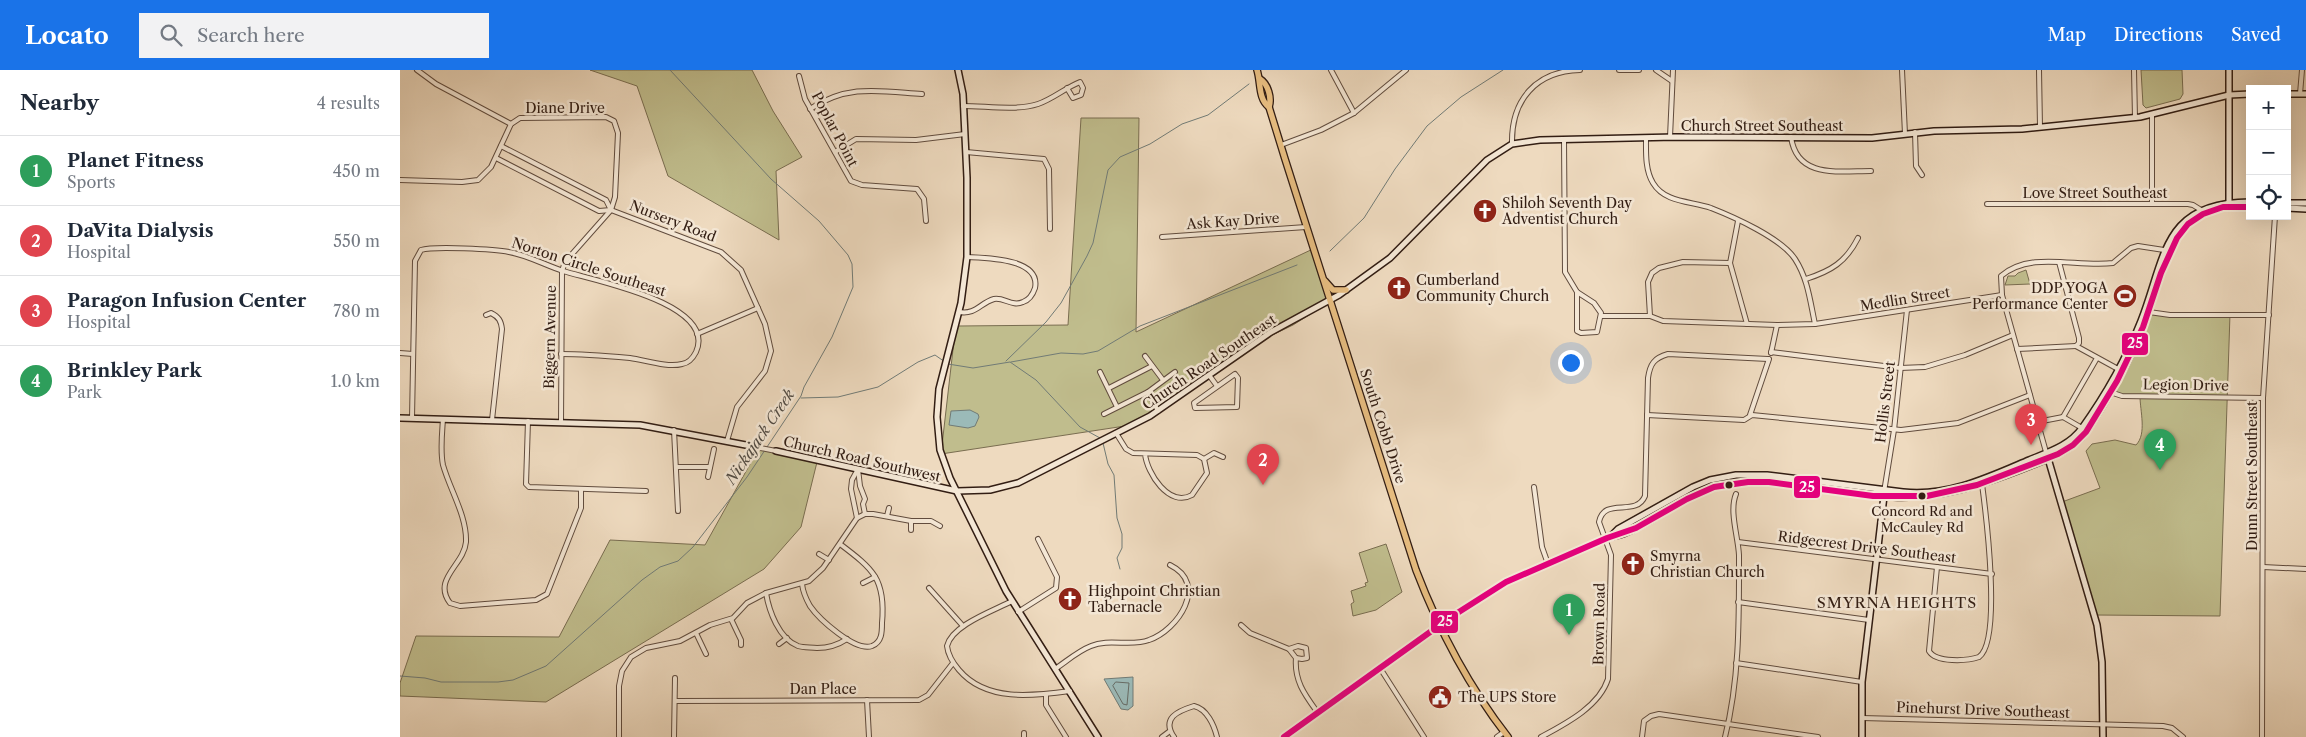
<!DOCTYPE html>
<meta charset="utf-8">
<style>
body{margin:0;font-family:"Libre Caslon Text",serif;background:#f2f2f3;color:#1f2937}
.controls{position:absolute;right:15px;top:15px;display:grid;overflow:hidden;border-radius:0px;box-shadow:0 5px 20px #0002}
.controls button{width:45px;height:45px;display:grid;place-items:center;padding:0;border:0;border-bottom:1px solid #e0e1e3;background:#fff;color:#1f2937;font:25px sans-serif}
.you{position:absolute;left:1170px;top:292px;width:18px;height:18px;margin:-12px;border:4px solid #fff;border-radius:50%;background:#1a73e8;box-shadow:0 0 0 8px #1a73e833}
.badge{display:grid;place-items:center;width:32px;height:32px;border-radius:50%;background:#1a73e8;color:#fff;font-size:16px;font-weight:700}
.pin{position:absolute;translate:-50% -41px;filter:drop-shadow(0 1px 2px #0008)}
.pin::after{content:'';position:absolute;top:26px;width:18px;height:15px;background:inherit;clip-path:polygon(0 0,100% 0,50% 100%)}
.list{margin:0;padding:0;list-style:none}
h2{display:flex;justify-content:space-between;align-items:center;height:65px;margin:0;padding:0 20px;font-size:21px}
h2 small{font-size:16px;font-weight:400;color:#747a83}
.list li{display:grid;grid-template-columns:32px 1fr auto;gap:15px;align-items:center;box-sizing:border-box;height:70px;padding:0 20px;border-top:1px solid #e0e1e3}
.list b{display:block;font-size:19px;white-space:nowrap}
.list p{margin:0;font-size:16px;white-space:nowrap;color:#747a83}
.list em{font-size:16px;font-style:normal;color:#747a83}
.icon{flex:none;width:28px;height:28px;fill:none;stroke:currentColor;stroke-width:2;stroke-linecap:round;stroke-linejoin:round}
.map{position:relative;flex:none;width:1906px;height:667px;overflow:hidden}
header{display:flex;align-items:center;gap:30px;box-sizing:border-box;height:70px;padding:0 25px;background:#1a73e8;color:#fff}
header strong{font-size:24px}
nav{display:flex;gap:28px;margin-inline-start:auto;font-size:18px}
.search{width:350px;height:45px;background:#f2f2f3;display:flex;align-items:center;gap:12px;box-sizing:border-box;padding:0 18px;border-radius:0px;color:#747a83;font-size:19px}
main{display:flex}
aside{flex:1;background:#fff}
.map>svg:first-child{display:block}
.green{fill:#c0bd8d;stroke:#796d50}
.water{fill:#9bbab8;stroke:#717b76}
.lines{fill:none;stroke-linecap:round;stroke-linejoin:round}
.shore{stroke:#666c66;stroke-width:1}
.stream{stroke:#717b76;stroke-width:1}
.street-casing{stroke:#614c3e;stroke-width:6}
.secondary-casing{stroke:#321d13;stroke-width:8}
.primary-casing{stroke:#321d13;stroke-width:8}
.street{stroke:#f4e7d5;stroke-width:4}
.secondary{stroke:#f4e7d5;stroke-width:5}
.primary{stroke:#e7bd80;stroke-width:5.5}
.bus-1-casing{stroke:#f4e7d5;stroke-width:10}
.bus-1{stroke:#e5007d;stroke-width:6}
.bus-dot{fill:#321d13;stroke:#f4e7d5;stroke-width:2}
.labels{text-anchor:middle;stroke-width:5;stroke-linejoin:round;paint-order:stroke}
.bus-label{font-size:13px;fill:#321d13;stroke:#f4e7d5}
.street-label{font-size:14px;fill:#321d13;stroke:#f4e7d5}
.poi-label{font-size:14px;fill:#321d13;stroke:#f4e7d5;text-anchor:start}
.water-label{font-size:15px;font-style:italic;fill:#524c45;stroke:#f4e7d5}
.neighbourhood-label{font-size:15px;letter-spacing:1px;fill:#321d13;stroke:#f4e7d5}
.line-badge{stroke:#f4e7d5;stroke-width:2}
.badge-label{font-size:14px;text-anchor:middle;font-weight:bold;fill:#fff}
</style>
<header>
<strong>Locato</strong>
<div class="search"><svg class="icon" aria-label="search" viewBox="0 0 24 24"><circle cx="10" cy="10" r="6"/><path d="M15 15l6 6"/></svg>Search here</div>
<nav><a>Map</a><a>Directions</a><a>Saved</a></nav>
</header>
<main>
<aside>
<h2>Nearby<small>4 results</small></h2>
<ul class="list">
<li><span class="badge" style="background:#2e9e5b">1</span><div><b>Planet Fitness</b><p>Sports</p></div><em>450 m</em></li>
<li><span class="badge" style="background:#e0444e">2</span><div><b>DaVita Dialysis</b><p>Hospital</p></div><em>550 m</em></li>
<li><span class="badge" style="background:#e0444e">3</span><div><b>Paragon Infusion Center</b><p>Hospital</p></div><em>780 m</em></li>
<li><span class="badge" style="background:#2e9e5b">4</span><div><b>Brinkley Park</b><p>Park</p></div><em>1.0 km</em></li>
</ul>
</aside>
<div class="map">
<svg width="1906" height="667" viewBox="0 0 1906 667">
<rect width="100%" height="100%" fill="#eedabf"/>
<filter id="stains"><feTurbulence type="fractalNoise" baseFrequency=".004" numOctaves="4"/><feColorMatrix values="0 0 0 0 .2 0 0 0 0 .09 0 0 0 0 .02 0 0 0 .5 -.17"/></filter>
<radialGradient id="worn" r=".72"><stop offset=".6" stop-color="#630" stop-opacity="0"/><stop offset="1" stop-color="#630" stop-opacity=".3"/></radialGradient>
<g class="green">
<polygon points="190,0 352,0 373,41 402,87 376,101 379,170 268,106 237,16"/>
<polygon points="1741,0 1782,0 1783,24 1780,29 1746,38 1743,35"/>
<polygon points="681,48 739,48 736,262 915,178 933,230 893,255 862,270 773,331 725,356 541,384 555,262 558,256 668,255"/>
<polygon points="1626,200 1630,214 1605,215 1608,206 1615,206 1618,203"/>
<path d="M1747,241L1755,243L1830,244L1820,546L1695,545L1662,432L1700,418L1686,381L1692,374L1715,370L1736,375C1747,364 1740,341 1740,326H1722L1708,322Z"/>
<polygon points="359,378 418,388 401,457 364,499 146,632 0,626 0,613 16,566 159,567 210,470 305,475"/>
<polygon points="986,474 1002,522 976,540 953,546 951,534 954,532 951,521 966,516 965,513 968,512 959,483"/>
</g>
<g class="water">
<polygon points="570,340 578,344 579,347 575,356 568,358 549,355 551,341"/>
<polygon points="733,607 733,636 728,640 721,639 704,609"/>
</g>
<g class="lines">
<polygon class="shore" points="716,612 729,613 727,635 723,634 713,616"/>
<g class="stream">
<polyline points="930,181 964,148 995,99 1027,56 1061,27 1103,0"/>
<polyline points="606,291 646,252 661,233 687,186 693,173 708,100 720,87 750,74 782,54 808,45 849,14"/>
<polyline points="611,292 661,283 683,284 698,281 740,256 897,195"/>
<polyline points="548,294 573,298 610,292 636,310 680,357 700,368"/>
<polyline points="401,328 438,327 478,317 518,292 535,285 545,292"/>
<polyline points="703,373 708,394 714,405 717,448 722,464 722,478 717,488 720,499"/>
<polyline points="0,606 25,608 41,612 98,612 113,610 146,596 242,510 260,497 278,491 293,477 347,407 401,326 404,317 432,267 453,217 452,194 448,185 419,151 371,109 270,0"/>
</g>
<g class="street-casing">
<g id="street">
<polyline points="17,0 36,14 111,54"/>
<polyline points="931,0 954,43"/>
<polyline points="1219,0 1239,0"/>
<polyline points="1256,0 1272,11"/>
<polyline points="1502,0 1505,64"/>
<polyline points="1639,0 1640,57"/>
<polyline points="1734,0 1735,48"/>
<polyline points="399,6 405,29 451,111 462,115 517,119 524,129 526,151"/>
<polyline points="1900,24 1902,0"/>
<path d="M563,36C587,36 616,41 638,34C653,29 665,18 680,12L683,18L681,25L673,28L667,18"/>
<path d="M410,39C448,14 479,21 522,24"/>
<polyline points="1752,45 1752,134"/>
<polyline points="1515,62 1516,96 1522,105"/>
<polyline points="1270,67 1273,0"/>
<path d="M1391,67C1397,109 1439,101 1471,101"/>
<path d="M1246,68C1246,82 1245,100 1253,113C1265,133 1291,131 1311,138C1334,147 1381,168 1395,189C1408,209 1410,231 1415,254"/>
<polyline points="1164,70 1165,202 1177,222"/>
<path d="M1112,74C1111,30 1136,1 1180,0"/>
<polyline points="881,75 921,60 954,43 1006,0"/>
<polyline points="101,76 206,130 211,140"/>
<polyline points="435,82 456,69 516,70 565,64"/>
<polyline points="566,82 644,89 649,99 650,159"/>
<polyline points="96,88 199,141 211,140 321,182 341,200 365,254 371,281 365,301 337,337 327,371"/>
<polyline points="0,110 62,112 78,110 91,97 111,54 120,48 206,47 214,51 218,63 215,127 211,140 165,192 162,201 161,352"/>
<polyline points="1587,134 1788,134 1793,135 1801,140"/>
<polyline points="1338,151 1330,193 1347,254"/>
<polyline points="762,167 906,157"/>
<polyline points="1659,192 1679,268 1679,273 1676,276"/>
<path d="M1406,209C1431,201 1446,192 1458,168"/>
<polygon points="1177,222 1194,233 1201,243 1197,262 1181,263 1177,261"/>
<path d="M559,242C576,245 580,233 594,229C604,227 612,237 623,232C629,230 633,224 635,218C641,188 586,188 567,187"/>
<polyline points="1749,242 1770,245 1869,245"/>
<path d="M86,245L91,243C99,247 101,251 102,259L92,350"/>
<polyline points="1202,246 1250,246 1263,251 1377,255 1415,254 1602,225"/>
<polyline points="1250,246 1248,212 1252,203 1259,198 1283,192 1330,193"/>
<polyline points="297,264 358,238"/>
<polyline points="1676,276 1718,299"/>
<polyline points="1617,279 1676,276"/>
<polyline points="1371,282 1500,298 1525,297 1565,285 1613,265"/>
<polyline points="0,283 13,284"/>
<polyline points="1371,283 1377,255"/>
<polyline points="745,286 763,310"/>
<polyline points="700,302 717,337"/>
<polygon points="835,304 838,308 837,337 795,338 794,333"/>
<polyline points="809,305 817,316"/>
<polyline points="709,318 752,296"/>
<polyline points="748,322 758,341"/>
<polyline points="1710,322 1722,326 1863,328"/>
<polyline points="704,344 748,322 775,302"/>
<polyline points="1247,345 1344,350 1352,345 1501,360 1558,353 1630,325"/>
<polyline points="1350,345 1369,289"/>
<polyline points="1663,347 1697,288"/>
<polyline points="1663,347 1682,358"/>
<path d="M12,348L15,191L21,180C33,176 95,179 109,182C127,185 145,195 163,201C191,210 318,233 296,282C293,288 289,293 282,294C267,298 245,290 230,288C207,286 184,284 161,284"/>
<path d="M43,349C42,364 40,381 43,395C50,420 67,446 66,472C64,495 32,509 50,533L60,536L136,530L147,524L181,438V419"/>
<polyline points="128,351 126,414 129,417 246,421"/>
<polyline points="1637,352 1663,347"/>
<polyline points="274,360 278,441"/>
<path d="M716,363L726,379L733,383L797,385L804,389L807,403L792,425C769,438 747,403 745,384"/>
<polyline points="351,376 376,381"/>
<path d="M1646,382L1602,225L1601,206C1631,180 1678,198 1713,193L1731,178L1738,176L1764,180"/>
<polyline points="804,389 814,383 823,387"/>
<polyline points="277,397 310,397"/>
<polyline points="458,399 460,416 465,429 463,434 465,444"/>
<polyline points="308,407 314,379"/>
<polyline points="1134,417 1142,477 1148,494"/>
<polyline points="1484,422 1494,360 1507,240"/>
<polyline points="487,446 489,438"/>
<polyline points="457,448 451,419 452,410 458,399"/>
<polyline points="511,460 511,451"/>
<polyline points="1338,472 1592,504"/>
<polyline points="419,484 429,490"/>
<path d="M1537,497L1529,581C1536,593 1567,591 1579,587C1602,571 1586,444 1582,414"/>
<polyline points="1863,497 1906,499"/>
<polyline points="463,513 475,507"/>
<path d="M402,514C403,522 406,529 410,536C419,549 455,582 472,576C482,572 482,562 482,553C486,509 473,499 440,474"/>
<polyline points="529,518 563,556"/>
<path d="M366,523C369,541 379,569 398,576C404,578 411,577 417,578C428,578 438,575 447,569"/>
<path d="M612,531C593,541 552,555 547,576C548,585 553,593 559,600C586,632 633,626 670,621"/>
<polyline points="1338,532 1469,550"/>
<polyline points="618,542 656,518 657,507 638,469"/>
<polyline points="331,549 341,570 341,575"/>
<path d="M841,555L850,563L889,579L896,588C894,611 905,625 918,643"/>
<polyline points="296,563 306,584"/>
<polyline points="379,574 387,568"/>
<polyline points="889,579 898,576 906,578 907,588 902,589 896,588"/>
<polyline points="1336,593 1462,612"/>
<polyline points="980,598 1024,667"/>
<path d="M655,599C667,591 678,581 691,576C709,568 731,577 749,570C778,560 809,514 770,495"/>
<polyline points="646,624 646,635 666,667"/>
<polyline points="467,630 469,667"/>
<polyline points="275,631 519,630 528,625 553,593"/>
<polyline points="1462,648 1763,656 1772,658 1783,667"/>
<polyline points="624,663 624,667"/>
<polyline points="219,667 219,616 222,601 231,587 246,578 280,571 310,555 333,548 347,533 366,523 409,511 423,498 457,448 465,444 473,444 511,451 531,451 540,456"/>
<polyline points="274,667 275,608"/>
<polyline points="762,667 770,661"/>
<path d="M774,667C761,648 778,641 794,636C807,639 814,655 817,667"/>
<polyline points="1097,667 1104,662"/>
<path d="M1141,667C1165,654 1199,637 1208,609L1211,485L1199,452C1204,426 1236,448 1245,426L1248,308C1250,294 1254,288 1268,284L1368,289"/>
<polyline points="1242,667 1244,651 1251,646 1259,644 1418,667"/>
<path d="M1325,667C1340,608 1339,545 1339,485C1338,466 1329,441 1336,424"/>
<polyline points="1862,667 1863,328 1875,146"/>
</g>
</g>
<g class="secondary-casing">
<g id="secondary">
<polyline points="558,0 563,24 567,108 567,187 561,233 539,319 537,347 540,380 550,408 606,521 698,667"/>
<polyline points="1887,24 1906,24"/>
<polyline points="1887,133 1906,133"/>
<polyline points="1829,134 1829,0"/>
<polyline points="1887,138 1906,139"/>
<polyline points="0,348 240,355 351,376"/>
<polyline points="376,381 557,421 590,420 618,413 750,346 871,262 939,225 990,188 1087,90 1112,74 1140,70 1275,67 1472,68 1534,61 1622,59 1740,47 1829,25 1850,24"/>
<polyline points="1647,385 1697,555 1702,592 1703,667"/>
<path d="M1211,466L1218,459L1293,417L1310,410L1336,405H1367L1503,422C1548,427 1589,407 1629,390C1648,382 1669,376 1682,358C1705,326 1726,289 1741,251C1766,187 1762,132 1850,132"/>
<path d="M884,667L1051,547L1106,512L1205,469C1211,466 1217,466 1223,464C1260,450 1288,420 1328,414C1382,406 1439,425 1493,427C1540,429 1582,415 1625,398C1647,389 1671,382 1686,362C1708,329 1728,294 1743,257C1761,213 1764,148 1823,137C1832,136 1841,137 1850,137"/>
<polyline points="1462,667 1462,612 1484,426"/>
</g>
</g>
<g class="primary-casing">
<g id="primary">
<path d="M857,0C861,12 858,29 869,37"/>
<path d="M860,9C868,14 872,28 869,37L885,89L1016,500C1039,560 1069,617 1108,667"/>
<polyline points="925,211 933,220 946,220"/>
</g>
</g>
<use href="#street" class="street"/>
<use href="#secondary" class="secondary"/>
<use href="#primary" class="primary"/>
<g class="bus-1-casing">
<polyline id="bus-1" points="884,667 1051,547 1106,512 1207,468 1236,458 1287,429 1314,417 1348,412 1369,412 1473,426 1527,426 1577,415 1658,384 1673,375 1686,362 1717,311 1743,257 1761,203 1777,168 1788,154 1803,144 1823,137 1850,137"/>
</g>
<use href="#bus-1" class="bus-1"/>
</g>
<defs>
<g id="church-disc" transform="scale(1.25)"><circle r="9.5" fill="#8f2418" stroke="#f4e7d5"/><path d="M-1.2-6h2.4v3.5h3.3v2.4h-3.3V6h-2.4V-.1h-3.3v-2.4h3.3Z" fill="#fff"/></g>
<g id="stadium-disc" transform="scale(1.25)"><circle r="9.5" fill="#8f2418" stroke="#f4e7d5"/><path d="M0-5a6.5 5 0 1 0 0 10a6.5 5 0 1 0 0-10ZM-3.5-1.8h7v3.6h-7Z" fill="#fff"/></g>
<g id="civic-disc" transform="scale(1.25)"><circle r="9.5" fill="#8f2418" stroke="#f4e7d5"/><path d="M-.6-6.5H3V-4.5H.6V-3L4-1V1h2V6H-6V1h2V-1L-.6-3ZM-1.2 2.5V6h2.4V2.5Z" fill="#fff"/></g>
</defs>
<g fill-rule="evenodd">
<use href="#church-disc" x="1085" y="141"/>
<use href="#church-disc" x="999" y="218"/>
<use href="#stadium-disc" x="1725" y="226"/>
<use href="#church-disc" x="1233" y="494"/>
<use href="#church-disc" x="670" y="529"/>
<use href="#civic-disc" x="1040" y="627"/>
</g>
<g class="bus-dot">
<circle cx="1329" cy="415" r="4.5"/>
<circle cx="1522" cy="426" r="4.5"/>
</g>
<g class="labels">
<g class="bus-label">
<text x="1522" y="446">Concord Rd and<tspan x="1522" dy="16">McCauley Rd</tspan></text>
</g>
<g class="street-label">
<text x="165" y="43">Diane Drive</text>
<text x="1362" y="61">Church Street Southeast</text>
<text transform="translate(435 59) rotate(62)" y="5">Poplar Point</text>
<text x="1695" y="128">Love Street Southeast</text>
<text transform="translate(273 151) rotate(21)" y="5">Nursery Road</text>
<text transform="translate(833 151) rotate(-4)" y="5">Ask Kay Drive</text>
<text transform="translate(189 197) rotate(18)" y="5">Norton Circle Southeast</text>
<text transform="translate(1505 229) rotate(-9)" y="5">Medlin Street</text>
<text transform="translate(150 267) rotate(-89)" y="5">Biggern Avenue</text>
<text transform="translate(809 292) rotate(-34)" y="5">Church Road Southeast</text>
<text transform="translate(1786 315) rotate(1)" y="5">Legion Drive</text>
<text transform="translate(1485 332) rotate(-83)" y="5">Hollis Street</text>
<text transform="translate(983 356) rotate(72)" y="5">South Cobb Drive</text>
<text transform="translate(462 389) rotate(13)" y="5">Church Road Southwest</text>
<text transform="translate(1852 406) rotate(-90)" y="5">Dunn Street Southeast</text>
<text transform="translate(1467 477) rotate(7)" y="5">Ridgecrest Drive Southeast</text>
<text transform="translate(1199 554) rotate(-89)" y="5">Brown Road</text>
<text x="423" y="624">Dan Place</text>
<text transform="translate(1583 640) rotate(2)" y="5">Pinehurst Drive Southeast</text>
</g>
<g class="poi-label">
<text x="1102" y="138">Shiloh Seventh Day<tspan x="1102" dy="16">Adventist Church</tspan></text>
<text x="1016" y="215">Cumberland<tspan x="1016" dy="16">Community Church</tspan></text>
<text x="1708" y="223" text-anchor="end">DDP YOGA<tspan x="1708" dy="16">Performance Center</tspan></text>
<text x="1250" y="491">Smyrna<tspan x="1250" dy="16">Christian Church</tspan></text>
<text x="688" y="526">Highpoint Christian<tspan x="688" dy="16">Tabernacle</tspan></text>
<text x="1058" y="632">The UPS Store</text>
</g>
<g class="water-label">
<text transform="translate(360 367) rotate(-56)" y="5">Nickajack Creek</text>
</g>
<g class="neighbourhood-label">
<text x="1497" y="538">SMYRNA HEIGHTS</text>
</g>
</g>
<g class="line-badge">
<rect x="1721" y="262" width="28" height="24" rx="5" fill="#e5007d"/>
<rect x="1393" y="405" width="28" height="24" rx="5" fill="#e5007d"/>
<rect x="1030" y="540" width="29" height="24" rx="5" fill="#e5007d"/>
</g>
<g class="badge-label">
<text x="1735" y="278">25</text>
<text x="1407" y="422">25</text>
<text x="1045" y="556">25</text>
</g>
<rect width="100%" height="100%" filter="url(#stains)"/>
<rect width="100%" height="100%" fill="url(#worn)"/>
</svg>
<div class="controls">
<button>+</button>
<button>−</button>
<button><svg class="icon" aria-label="locate" viewBox="0 0 24 24"><circle cx="12" cy="12" r="6"/><path d="M12 2v4M12 18v4M2 12h4M18 12h4"/></svg></button>
</div>
<div class="you"></div>
<div class="pin badge" style="left:1169px;top:565px;background:#2e9e5b">1</div>
<div class="pin badge" style="left:863px;top:415px;background:#e0444e">2</div>
<div class="pin badge" style="left:1631px;top:375px;background:#e0444e">3</div>
<div class="pin badge" style="left:1760px;top:400px;background:#2e9e5b">4</div>
</div>
</main>
